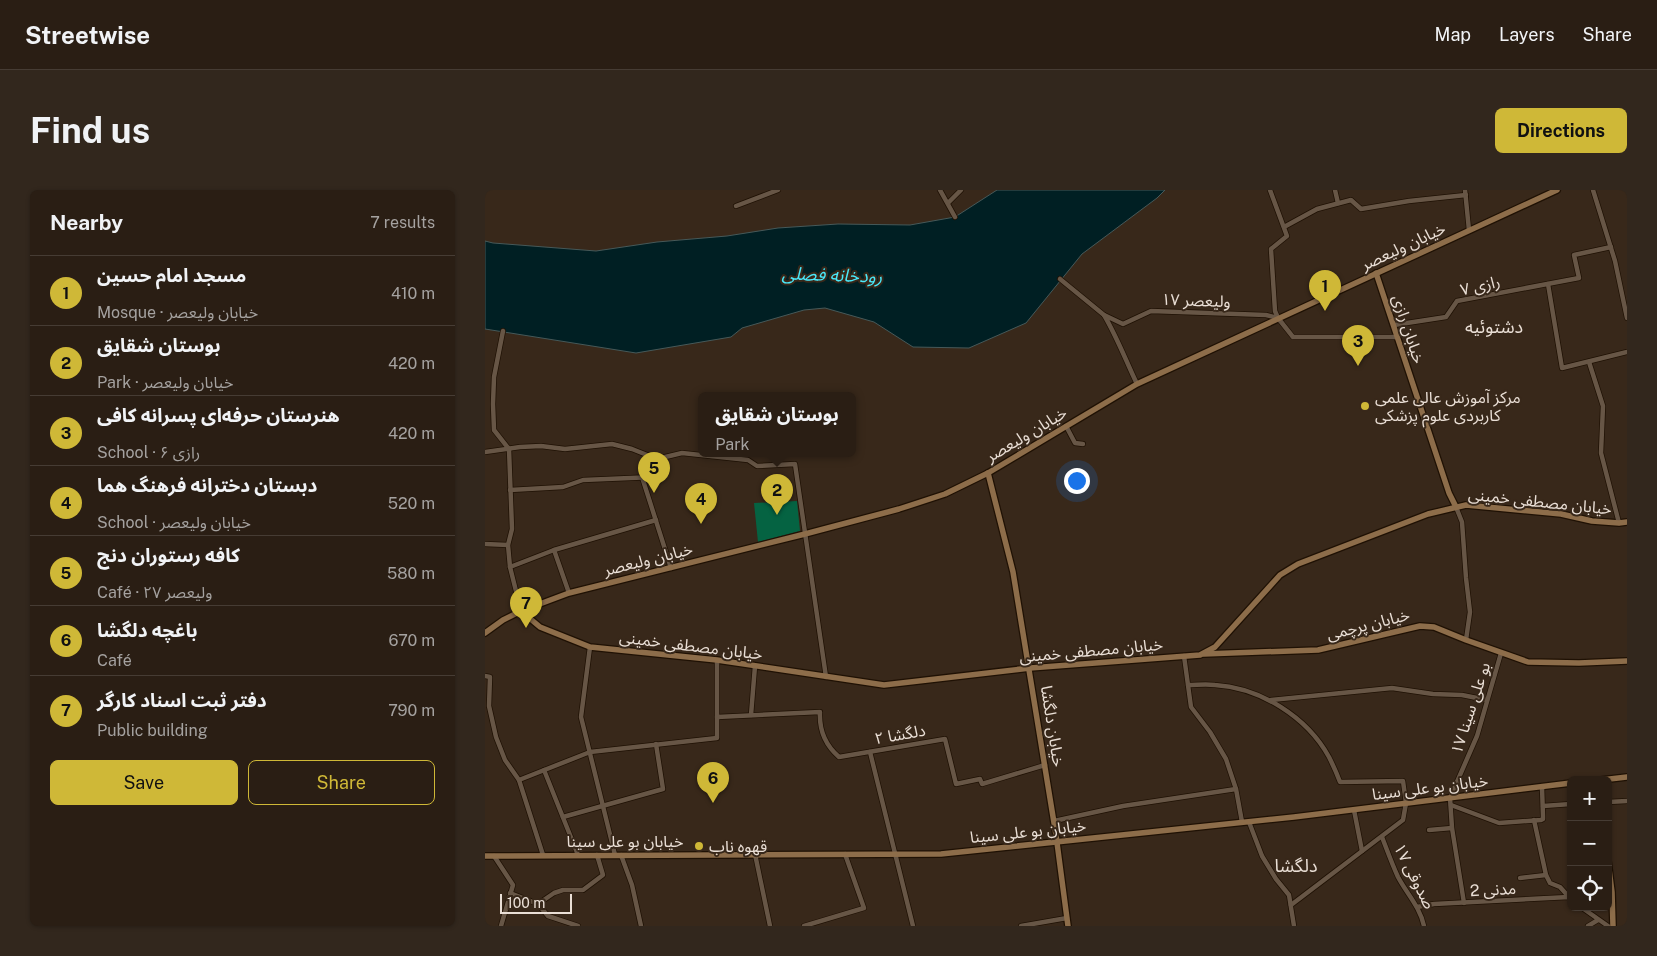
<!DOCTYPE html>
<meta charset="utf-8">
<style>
body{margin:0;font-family:"Public Sans","Noto Sans Arabic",sans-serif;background:#32271d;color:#f1f3f6}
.controls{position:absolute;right:15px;bottom:15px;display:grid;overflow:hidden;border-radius:8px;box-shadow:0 1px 4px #0004}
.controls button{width:45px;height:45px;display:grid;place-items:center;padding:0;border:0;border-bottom:1px solid #463c34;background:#2a1e14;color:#f1f3f6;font:25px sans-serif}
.scale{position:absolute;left:15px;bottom:12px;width:72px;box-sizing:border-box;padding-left:5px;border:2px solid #eadfd6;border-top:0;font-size:14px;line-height:18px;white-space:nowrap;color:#eadfd6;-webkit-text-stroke:4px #38281a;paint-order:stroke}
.you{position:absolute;left:591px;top:290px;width:18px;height:18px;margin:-12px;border:4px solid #fff;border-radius:50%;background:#1a73e8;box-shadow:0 0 0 8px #1a73e833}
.badge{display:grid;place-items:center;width:32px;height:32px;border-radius:50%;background:#cfb837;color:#111;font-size:16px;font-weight:700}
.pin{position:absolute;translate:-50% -41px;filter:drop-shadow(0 1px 2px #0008)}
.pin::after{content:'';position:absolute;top:26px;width:18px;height:15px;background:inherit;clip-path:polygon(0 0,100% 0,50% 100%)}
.popup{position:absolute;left:213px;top:202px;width:158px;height:65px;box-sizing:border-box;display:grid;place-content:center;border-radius:8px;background:#2a1e14;filter:drop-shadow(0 1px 4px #0005);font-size:16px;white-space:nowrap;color:#a5a2a0}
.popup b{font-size:19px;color:#f1f3f6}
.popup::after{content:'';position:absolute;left:50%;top:100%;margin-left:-10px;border:10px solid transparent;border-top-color:#2a1e14}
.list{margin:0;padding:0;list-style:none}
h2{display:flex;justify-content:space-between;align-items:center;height:65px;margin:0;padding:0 20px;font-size:21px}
h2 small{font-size:16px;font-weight:400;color:#a5a2a0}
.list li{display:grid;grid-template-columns:32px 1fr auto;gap:15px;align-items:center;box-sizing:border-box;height:70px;padding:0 20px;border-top:1px solid #463c34}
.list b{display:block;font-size:19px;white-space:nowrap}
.list p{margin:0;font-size:16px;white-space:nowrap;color:#a5a2a0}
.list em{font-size:16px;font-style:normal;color:#a5a2a0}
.actions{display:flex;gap:10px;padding:15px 20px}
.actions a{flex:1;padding:11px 0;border:1px solid #cfb837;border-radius:8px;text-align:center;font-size:18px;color:#cfb837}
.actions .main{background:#cfb837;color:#111}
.icon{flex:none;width:28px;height:28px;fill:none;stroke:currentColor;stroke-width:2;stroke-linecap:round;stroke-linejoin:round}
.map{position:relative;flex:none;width:1142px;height:736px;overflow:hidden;border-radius:8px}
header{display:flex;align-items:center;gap:30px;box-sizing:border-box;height:70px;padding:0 25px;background:#2a1e14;border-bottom:1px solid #463c34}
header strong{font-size:24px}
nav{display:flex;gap:28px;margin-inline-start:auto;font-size:18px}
.intro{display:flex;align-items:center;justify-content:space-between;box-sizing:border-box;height:120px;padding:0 30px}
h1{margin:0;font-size:35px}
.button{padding:12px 22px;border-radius:8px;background:#cfb837;color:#111;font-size:18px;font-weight:700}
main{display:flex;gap:30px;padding:0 30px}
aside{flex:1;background:#2a1e14;border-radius:8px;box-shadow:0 1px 4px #0004}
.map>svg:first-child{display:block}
.green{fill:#056342}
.water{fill:#001f23;stroke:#465959}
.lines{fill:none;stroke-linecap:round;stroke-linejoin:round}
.street-casing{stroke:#1f1104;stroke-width:6}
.secondary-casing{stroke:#1f1104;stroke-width:8}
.street{stroke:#675646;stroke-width:4.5}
.secondary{stroke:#8d6d4a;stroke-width:5.5}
.poi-dot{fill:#cfb837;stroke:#38281a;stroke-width:2}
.labels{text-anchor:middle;stroke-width:4;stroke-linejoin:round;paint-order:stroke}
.street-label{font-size:16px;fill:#eadfd6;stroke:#38281a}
.poi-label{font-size:16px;fill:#eadfd6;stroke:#38281a;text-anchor:start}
.water-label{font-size:18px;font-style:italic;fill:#4ae8f9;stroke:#38281a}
.neighbourhood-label{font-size:18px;fill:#eadfd6;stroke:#38281a}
</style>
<header>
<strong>Streetwise</strong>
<nav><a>Map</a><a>Layers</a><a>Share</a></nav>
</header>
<div class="intro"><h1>Find us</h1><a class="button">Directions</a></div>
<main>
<aside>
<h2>Nearby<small>7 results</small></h2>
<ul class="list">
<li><span class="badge">1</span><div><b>مسجد امام حسین</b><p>Mosque · خیابان ولیعصر</p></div><em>410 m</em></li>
<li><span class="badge">2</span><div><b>بوستان شقایق</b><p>Park · خیابان ولیعصر</p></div><em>420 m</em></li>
<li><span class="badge">3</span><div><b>هنرستان حرفه‌ای پسرانه کافی</b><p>School · رازی ۶</p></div><em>420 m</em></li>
<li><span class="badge">4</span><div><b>دبستان دخترانه فرهنگ هما</b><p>School · خیابان ولیعصر</p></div><em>520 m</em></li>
<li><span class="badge">5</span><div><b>کافه رستوران دنج</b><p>Café · ولیعصر ۲۷</p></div><em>580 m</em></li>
<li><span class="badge">6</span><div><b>باغچه دلگشا</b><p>Café</p></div><em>670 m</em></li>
<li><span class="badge">7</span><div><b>دفتر ثبت اسناد کارگر</b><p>Public building</p></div><em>790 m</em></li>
</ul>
<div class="actions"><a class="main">Save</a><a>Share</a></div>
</aside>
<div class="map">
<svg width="1142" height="736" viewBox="0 0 1142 736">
<rect width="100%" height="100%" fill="#38281a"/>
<polygon class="green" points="312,311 315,341 273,352 269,313"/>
<polygon class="water" points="512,0 680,0 672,8 597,64 541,133 484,158 428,157 389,132 340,118 319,120 257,138 246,147 151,163 0,139 0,51 8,53 111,61 172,52 242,46 293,38 353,34 425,35 470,27"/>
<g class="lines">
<g class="street-casing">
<g id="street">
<polyline points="455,0 470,27"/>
<polyline points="785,0 802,46 786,59 790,121 793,128 808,147 912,147"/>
<polyline points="850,0 853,13"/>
<polyline points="980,0 984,40"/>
<polyline points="1108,0 1130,71 1142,128"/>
<polyline points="463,13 476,0"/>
<polyline points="251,16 293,0"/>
<polyline points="799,37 832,19 866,10 876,19 924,11 981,5"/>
<polyline points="575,89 619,125"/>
<polyline points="1063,94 1077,178 1142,162"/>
<polyline points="909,135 961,127 972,111 1094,88 1089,65 1126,57"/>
<polyline points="18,141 9,187 8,214 9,240 24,259 27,339 23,355 25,377 36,421"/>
<polyline points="1104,172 1118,216 1116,263 1134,333"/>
<path d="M652,194C641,171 632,147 619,125L638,134L666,121L781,125L793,128"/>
<polyline points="581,236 590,253 598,254"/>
<polyline points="0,262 35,257 56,256 80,259 127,254 147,259 172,269"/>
<polyline points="157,287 186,378"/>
<polyline points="25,300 78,297 98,290 169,287 172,269 197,263 263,270 272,276 310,274 341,487"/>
<polyline points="971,317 977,332 981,388 985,422 981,450"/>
<polyline points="0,354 23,355"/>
<polyline points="69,360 84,403"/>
<polyline points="25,377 69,360 171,330"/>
<polyline points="105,457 96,527 130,665"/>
<polyline points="699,466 706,517 725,542 741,569 751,599 757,632"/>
<polyline points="0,486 5,487 4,516 11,547 20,570 34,590 58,665"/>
<path d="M703,495C712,495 721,494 730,495C776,498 822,527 844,567C848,575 852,584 855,592L918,591L921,613L918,630L806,715"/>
<polyline points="786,510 907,498 948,504 977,505 1002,510"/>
<polyline points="266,525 270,476"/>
<path d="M232,527L335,522C334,541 340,555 354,567L460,549L471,594L495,589L497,594L560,575"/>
<polyline points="385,562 428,736"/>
<polyline points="59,580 93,665"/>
<polyline points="34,590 105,562 232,548 232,470"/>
<polyline points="1123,612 1142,611"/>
<polyline points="966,615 1014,633 1056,630 1058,629 1058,626 1057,597"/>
<polyline points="1058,616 1086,614"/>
<polyline points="869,620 877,661"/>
<polyline points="78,627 178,599 171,554"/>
<polyline points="1049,630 1061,685 1065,693 1075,697 1084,707"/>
<polyline points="569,631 638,616 751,599"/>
<polyline points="764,632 777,666 791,689 804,705 809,736"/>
<polyline points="944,640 967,638"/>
<path d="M897,647C902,660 907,674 913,687C922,704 935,717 939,736"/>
<polyline points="270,664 285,736"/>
<polyline points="136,665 147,695 156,736"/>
<polyline points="9,666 28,695 16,736"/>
<polyline points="1035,688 1061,685"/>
<polyline points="25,703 53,714 63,726 93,736"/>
<polyline points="979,713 967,638 965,608 992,546 1016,463"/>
<polyline points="53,714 69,703 78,700 98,700 118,685 112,665"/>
<polyline points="932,717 949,714 1084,707 1086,708"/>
<polyline points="1096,717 1123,736"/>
<polyline points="319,736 379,718 360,664"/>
<polyline points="536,736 582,728"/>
<polyline points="1103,736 1113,730"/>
</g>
</g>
<g class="secondary-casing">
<g id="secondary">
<polyline points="891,83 964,303 971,317"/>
<polyline points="503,283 528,382 571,645 583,736"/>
<polyline points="36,421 55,437 105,457 232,470 399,495 545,478 715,465 730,457 795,385 813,374 943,324 981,315 1076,324 1107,331 1134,333 1142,332"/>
<polyline points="0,443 18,430 36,421 84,403 320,344 414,319 460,304 503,283 652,194 1072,0"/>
<polyline points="719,464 833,460 935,436 949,437 981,450 1043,472 1094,473 1142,471"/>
<polyline points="1116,590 1142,587"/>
<polyline points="0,666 456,664 809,627 1086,593"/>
<polyline points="1123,671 1127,702 1128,736"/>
</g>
</g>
<use href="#street" class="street"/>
<use href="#secondary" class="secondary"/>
</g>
<g class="poi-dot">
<circle cx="880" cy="216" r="5"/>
<circle cx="214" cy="656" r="5"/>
</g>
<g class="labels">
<g class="street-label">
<text transform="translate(918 56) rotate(-25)" y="6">خیابان ولیعصر</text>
<text transform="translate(995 95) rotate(-13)" y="6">رازی ۷</text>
<text transform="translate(711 110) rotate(2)" y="6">ولیعصر ۱۷</text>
<text transform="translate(924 139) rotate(72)" y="6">خیابان رازی</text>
<text transform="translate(541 244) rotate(-31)" y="6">خیابان ولیعصر</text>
<text transform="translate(1055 311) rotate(6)" y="6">خیابان مصطفی خمینی</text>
<text transform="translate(163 369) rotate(-14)" y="6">خیابان ولیعصر</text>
<text transform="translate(883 434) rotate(-14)" y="6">خیابان پرچمی</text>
<text transform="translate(206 455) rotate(7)" y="6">خیابان مصطفی خمینی</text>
<text transform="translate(606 460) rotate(-5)" y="6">خیابان مصطفی خمینی</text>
<text transform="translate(985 518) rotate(-72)" y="6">بو علی سینا ۱۷</text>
<text transform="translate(568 536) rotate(81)" y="6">خیابان دلگشا</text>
<text transform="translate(415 544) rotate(-10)" y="6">دلگشا ۲</text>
<text transform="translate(945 597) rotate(-7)" y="6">خیابان بو علی سینا</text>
<text transform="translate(543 641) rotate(-6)" y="6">خیابان بو علی سینا</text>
<text x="140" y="657">خیابان بو علی سینا</text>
<text transform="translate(930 686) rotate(63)" y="6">صدوقی ۱۷</text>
<text transform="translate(1008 699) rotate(-3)" y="6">مدنی 2</text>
</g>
<g class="poi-label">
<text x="890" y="213">مرکز آموزش عالی علمی<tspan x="890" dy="18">کاربردی علوم پزشکی</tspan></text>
<text x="224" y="662">قهوه ناب</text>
</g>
<g class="water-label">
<text transform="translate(347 85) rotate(2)" y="6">رودخانه فصلی</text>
</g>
<g class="neighbourhood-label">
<text x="1009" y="143">دشتوئیه</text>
<text x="811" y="682">دلگشا</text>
</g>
</g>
</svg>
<div class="controls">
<button>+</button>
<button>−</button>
<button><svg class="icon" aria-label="locate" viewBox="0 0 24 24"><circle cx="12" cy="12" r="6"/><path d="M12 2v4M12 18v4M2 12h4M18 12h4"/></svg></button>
</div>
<div class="scale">100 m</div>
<div class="you"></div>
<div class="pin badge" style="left:840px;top:121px">1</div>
<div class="pin badge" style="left:292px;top:325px">2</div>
<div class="popup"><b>بوستان شقایق</b>Park</div>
<div class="pin badge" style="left:873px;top:176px">3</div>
<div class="pin badge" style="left:216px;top:334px">4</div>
<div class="pin badge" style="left:169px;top:303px">5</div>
<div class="pin badge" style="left:228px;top:613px">6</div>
<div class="pin badge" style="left:41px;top:438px">7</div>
</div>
</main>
